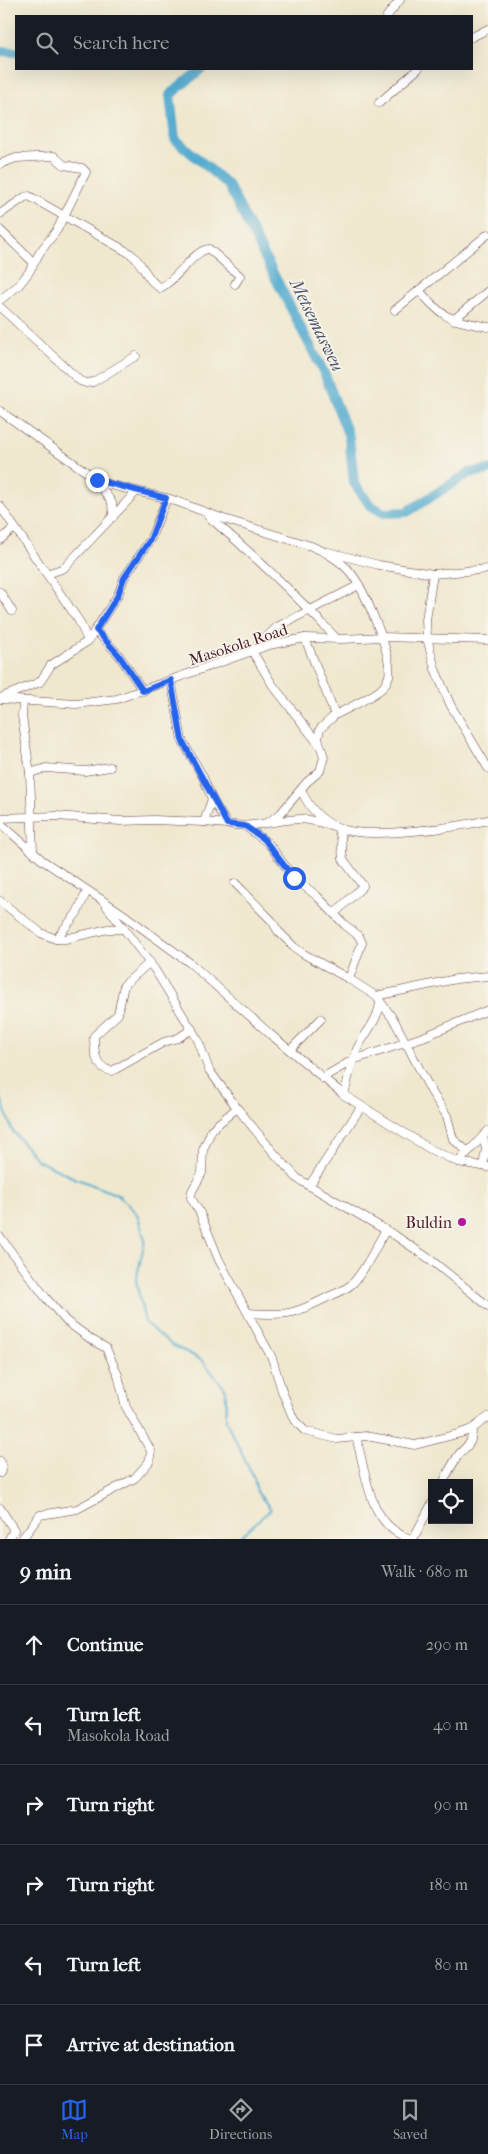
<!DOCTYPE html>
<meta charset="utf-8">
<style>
body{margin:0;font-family:"IM FELL French Canon",serif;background:#20242c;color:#f1f3f6}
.controls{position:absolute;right:15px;bottom:15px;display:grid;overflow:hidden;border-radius:0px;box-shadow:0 5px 20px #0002}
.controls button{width:45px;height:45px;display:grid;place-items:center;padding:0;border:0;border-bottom:1px solid #363941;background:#171b24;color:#f1f3f6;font:25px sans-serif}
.stop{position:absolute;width:15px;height:15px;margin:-11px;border:4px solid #2563eb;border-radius:50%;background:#fff}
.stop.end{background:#2563eb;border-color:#fff;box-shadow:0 1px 5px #0008}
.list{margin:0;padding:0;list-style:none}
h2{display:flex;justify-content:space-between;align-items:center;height:65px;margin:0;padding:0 20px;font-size:21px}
h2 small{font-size:16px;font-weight:400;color:#9ea1a6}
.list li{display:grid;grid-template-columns:32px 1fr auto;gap:15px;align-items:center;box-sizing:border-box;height:80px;padding:0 20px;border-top:1px solid #363941}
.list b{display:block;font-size:19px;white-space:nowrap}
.list p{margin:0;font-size:16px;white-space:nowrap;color:#9ea1a6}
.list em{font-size:16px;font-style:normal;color:#9ea1a6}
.icon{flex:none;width:28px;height:28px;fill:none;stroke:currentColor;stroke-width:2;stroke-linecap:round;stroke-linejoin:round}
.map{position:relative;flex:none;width:488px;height:1539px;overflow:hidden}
.search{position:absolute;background:#171b24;box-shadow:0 5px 20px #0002;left:15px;right:15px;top:15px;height:55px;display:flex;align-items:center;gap:12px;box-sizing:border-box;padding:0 18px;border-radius:0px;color:#9ea1a6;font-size:19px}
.sheet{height:545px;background:#171b24}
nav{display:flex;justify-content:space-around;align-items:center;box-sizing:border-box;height:70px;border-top:1px solid #363941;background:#171b24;font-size:14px;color:#9ea1a6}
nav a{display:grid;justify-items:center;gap:2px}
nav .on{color:#2563eb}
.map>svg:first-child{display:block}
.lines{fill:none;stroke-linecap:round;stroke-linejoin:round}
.stream{stroke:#52aacf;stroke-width:2}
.river{stroke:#52aacf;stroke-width:10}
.minor-casing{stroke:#633d44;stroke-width:9}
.minor{stroke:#fff;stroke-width:8}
.route{stroke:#2563eb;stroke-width:6}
.poi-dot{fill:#b5179e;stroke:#f7f3e8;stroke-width:2}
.labels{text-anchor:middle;stroke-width:4;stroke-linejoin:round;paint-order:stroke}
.street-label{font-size:16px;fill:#4a1f2b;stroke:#f7f3e8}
.poi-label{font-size:16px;fill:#4a1f2b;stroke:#f7f3e8;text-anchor:end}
.water-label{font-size:18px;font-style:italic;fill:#4d576d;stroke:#f7f3e8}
</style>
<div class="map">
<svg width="488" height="1539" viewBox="0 0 488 1539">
<rect width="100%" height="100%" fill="#f7f3e8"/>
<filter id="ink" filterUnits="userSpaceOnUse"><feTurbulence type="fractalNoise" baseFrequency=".02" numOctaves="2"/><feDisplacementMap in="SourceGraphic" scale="10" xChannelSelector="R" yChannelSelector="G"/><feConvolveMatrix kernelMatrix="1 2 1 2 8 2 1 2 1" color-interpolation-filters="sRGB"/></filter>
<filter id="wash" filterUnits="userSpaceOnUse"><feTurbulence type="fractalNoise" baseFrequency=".0096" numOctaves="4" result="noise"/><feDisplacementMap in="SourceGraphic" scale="20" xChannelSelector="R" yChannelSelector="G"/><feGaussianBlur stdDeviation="1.12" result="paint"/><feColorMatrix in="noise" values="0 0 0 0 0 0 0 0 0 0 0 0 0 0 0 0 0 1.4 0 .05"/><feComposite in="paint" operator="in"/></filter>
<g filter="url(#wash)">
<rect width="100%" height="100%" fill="#efe8cf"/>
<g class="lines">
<polyline class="stream" points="0,1095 12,1130 37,1160 72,1177 118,1195 137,1214 145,1240 136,1281 145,1323 172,1345 202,1360 226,1390 226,1421 254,1478 257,1492 271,1509 240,1537 231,1539"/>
<g class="river">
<polyline points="0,51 16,52"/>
<polyline points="201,69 170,95 175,139 228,185 325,375 349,437 354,483 370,505 384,513 407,512 469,473 488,470"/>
</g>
</g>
</g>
<g filter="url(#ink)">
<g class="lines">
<g class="minor-casing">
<g id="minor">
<polyline points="387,16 400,0"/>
<polyline points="472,37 488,29"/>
<polyline points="379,103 418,69"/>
<polyline points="0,164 16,158 54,156 64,165 82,168 86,172 57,230 40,252 29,272 19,285 0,300"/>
<path d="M0,214L25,197L29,196L131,254C143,263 147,281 160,288C176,281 195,249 209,249L240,276L235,284"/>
<polyline points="0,230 34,263"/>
<path d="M419,290C445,321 450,319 488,327"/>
<polyline points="0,307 80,381 86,383 93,382 136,356"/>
<polyline points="395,310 488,234"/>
<polyline points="453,320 488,291"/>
<path d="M0,411L102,483L170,499L224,519L311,546C325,551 341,561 351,573C364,589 393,656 389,676C388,679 386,683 384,686C380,693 345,710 335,715"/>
<polyline points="97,481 112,503 113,517"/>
<polyline points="0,506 79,621 88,641 51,665 40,682 0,698"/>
<path d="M208,516C254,555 296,595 337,639"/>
<polyline points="0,540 14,528"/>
<polyline points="328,552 379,565 433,574"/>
<polyline points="488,569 433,574 426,620 427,638 435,669 451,706 488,768"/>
<polyline points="47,574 64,568 137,491"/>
<polyline points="0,592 12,611"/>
<polyline points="95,630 118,654 143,691"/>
<polyline points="88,641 118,595 124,578 150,540 167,498"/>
<polyline points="0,699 76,704 117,699 269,645 305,638 342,639 382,637 488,640"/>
<polyline points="23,701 22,716 30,773 33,852"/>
<polyline points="320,746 272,684 252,651 277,627 359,585"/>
<polyline points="30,773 46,768 85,771 110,767"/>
<path d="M301,790C324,841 367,834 413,831C438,829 463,826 488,820"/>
<polyline points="0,818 57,816 120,821 154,820 204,822 212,799 203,777 182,740 171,680"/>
<polyline points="204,822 227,824 212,799"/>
<polyline points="269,822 281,813 307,782 320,771 324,757 318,738 320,729 335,715 305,638"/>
<polyline points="0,823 42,860 120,912 190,963 270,1034 344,1095 430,1149 458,1162 488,1167"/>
<path d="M227,824C252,829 277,819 302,819C314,820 326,824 337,827L341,837L343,859L363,886L335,913"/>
<polyline points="245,826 268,843 294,878 317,896 345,925 359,936 362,943 349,979 376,996 394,1020 431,1091 447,1116 453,1139 468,1152 458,1162"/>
<polyline points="235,883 272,921 278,931 294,947 302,953 349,979"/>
<polyline points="102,900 155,970 198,1040 209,1070 237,1108 212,1129 203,1150 202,1173 192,1191 191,1198 200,1213 219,1260 272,1358 282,1391 294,1420 305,1431 337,1439 366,1436 415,1445 461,1433 472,1429 488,1417"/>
<polyline points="0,901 41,933 56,939 65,939 108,929 123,929"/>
<polyline points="56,939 77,913 87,891"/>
<path d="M150,962L124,985L118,1014L94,1036C94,1050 94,1068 112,1071L164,1042L178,1038L192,1029"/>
<polyline points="376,996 456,979 488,976"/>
<polyline points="290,1050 321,1019"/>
<polyline points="322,1078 353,1060 423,1037 488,1010"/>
<path d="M344,1095C348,1080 351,1063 357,1049C365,1033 377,1022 380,1004"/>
<polyline points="237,1108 274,1153 298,1179 396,1236 431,1260 488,1306"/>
<polyline points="483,1136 486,1149 483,1166"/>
<polyline points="468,1152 488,1131"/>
<polyline points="309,1186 361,1107"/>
<polyline points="0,1237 46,1298 66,1321 92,1340 106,1348 118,1375 126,1407 151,1451 149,1462 135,1478 77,1509 40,1515 22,1539"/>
<path d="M249,1313C288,1316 295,1314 330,1296C338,1293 347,1289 353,1283C367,1268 375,1247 386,1230"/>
<path d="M356,1437C367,1473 367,1526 411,1539"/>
<polyline points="0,1461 2,1468 0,1473"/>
<path d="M443,1483C447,1474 452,1465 457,1457C466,1444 472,1448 472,1429"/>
<polyline points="0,1508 14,1530 9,1539"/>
<polyline points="413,1539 432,1503"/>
</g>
</g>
<use href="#minor" class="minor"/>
</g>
</g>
<g class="lines" filter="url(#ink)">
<polyline class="route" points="97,480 166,498 150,540 124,578 118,595 96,630 118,654 143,691 171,680 182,740 227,824 245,826 264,839 294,878"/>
</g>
<circle class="poi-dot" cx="462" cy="1222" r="5"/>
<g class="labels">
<g class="street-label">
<text transform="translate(238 644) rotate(-18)" y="6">Masokola Road</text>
</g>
<g class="poi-label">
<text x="452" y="1228">Buldin</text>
</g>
<g class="water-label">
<text transform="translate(317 325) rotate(64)" y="6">Metsemasweu</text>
</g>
</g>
</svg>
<div class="controls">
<button><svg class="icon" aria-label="locate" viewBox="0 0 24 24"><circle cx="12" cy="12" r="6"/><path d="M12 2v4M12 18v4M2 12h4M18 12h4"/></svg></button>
</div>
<div class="stop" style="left:294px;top:878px"></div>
<div class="stop end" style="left:97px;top:480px"></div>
<div class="search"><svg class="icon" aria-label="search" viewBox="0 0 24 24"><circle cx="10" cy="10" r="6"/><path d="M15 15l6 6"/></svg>Search here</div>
</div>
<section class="sheet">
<h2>9 min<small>Walk · 680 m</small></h2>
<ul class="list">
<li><svg class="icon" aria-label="ahead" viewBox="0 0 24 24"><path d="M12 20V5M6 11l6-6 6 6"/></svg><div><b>Continue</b></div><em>290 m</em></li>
<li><svg class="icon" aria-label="left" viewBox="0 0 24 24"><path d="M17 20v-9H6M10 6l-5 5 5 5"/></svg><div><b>Turn left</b><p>Masokola Road</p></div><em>40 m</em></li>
<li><svg class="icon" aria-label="right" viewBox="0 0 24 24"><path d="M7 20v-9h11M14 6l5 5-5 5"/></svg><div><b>Turn right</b></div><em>90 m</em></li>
<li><svg class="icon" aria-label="right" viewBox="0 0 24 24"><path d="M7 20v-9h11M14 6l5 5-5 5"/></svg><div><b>Turn right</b></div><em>180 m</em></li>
<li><svg class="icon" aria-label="left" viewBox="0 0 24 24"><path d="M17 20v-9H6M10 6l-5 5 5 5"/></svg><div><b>Turn left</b></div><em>80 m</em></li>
<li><svg class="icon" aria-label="arrive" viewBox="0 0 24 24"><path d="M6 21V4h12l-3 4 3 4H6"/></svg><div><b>Arrive at destination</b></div></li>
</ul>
</section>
<nav>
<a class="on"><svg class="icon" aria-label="map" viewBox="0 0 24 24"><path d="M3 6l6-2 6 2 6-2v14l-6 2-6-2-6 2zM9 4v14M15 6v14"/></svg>Map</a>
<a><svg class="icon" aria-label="directions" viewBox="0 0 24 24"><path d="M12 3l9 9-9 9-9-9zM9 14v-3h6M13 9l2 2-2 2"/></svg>Directions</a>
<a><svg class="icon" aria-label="saved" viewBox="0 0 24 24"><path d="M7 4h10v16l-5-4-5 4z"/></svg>Saved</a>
</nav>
